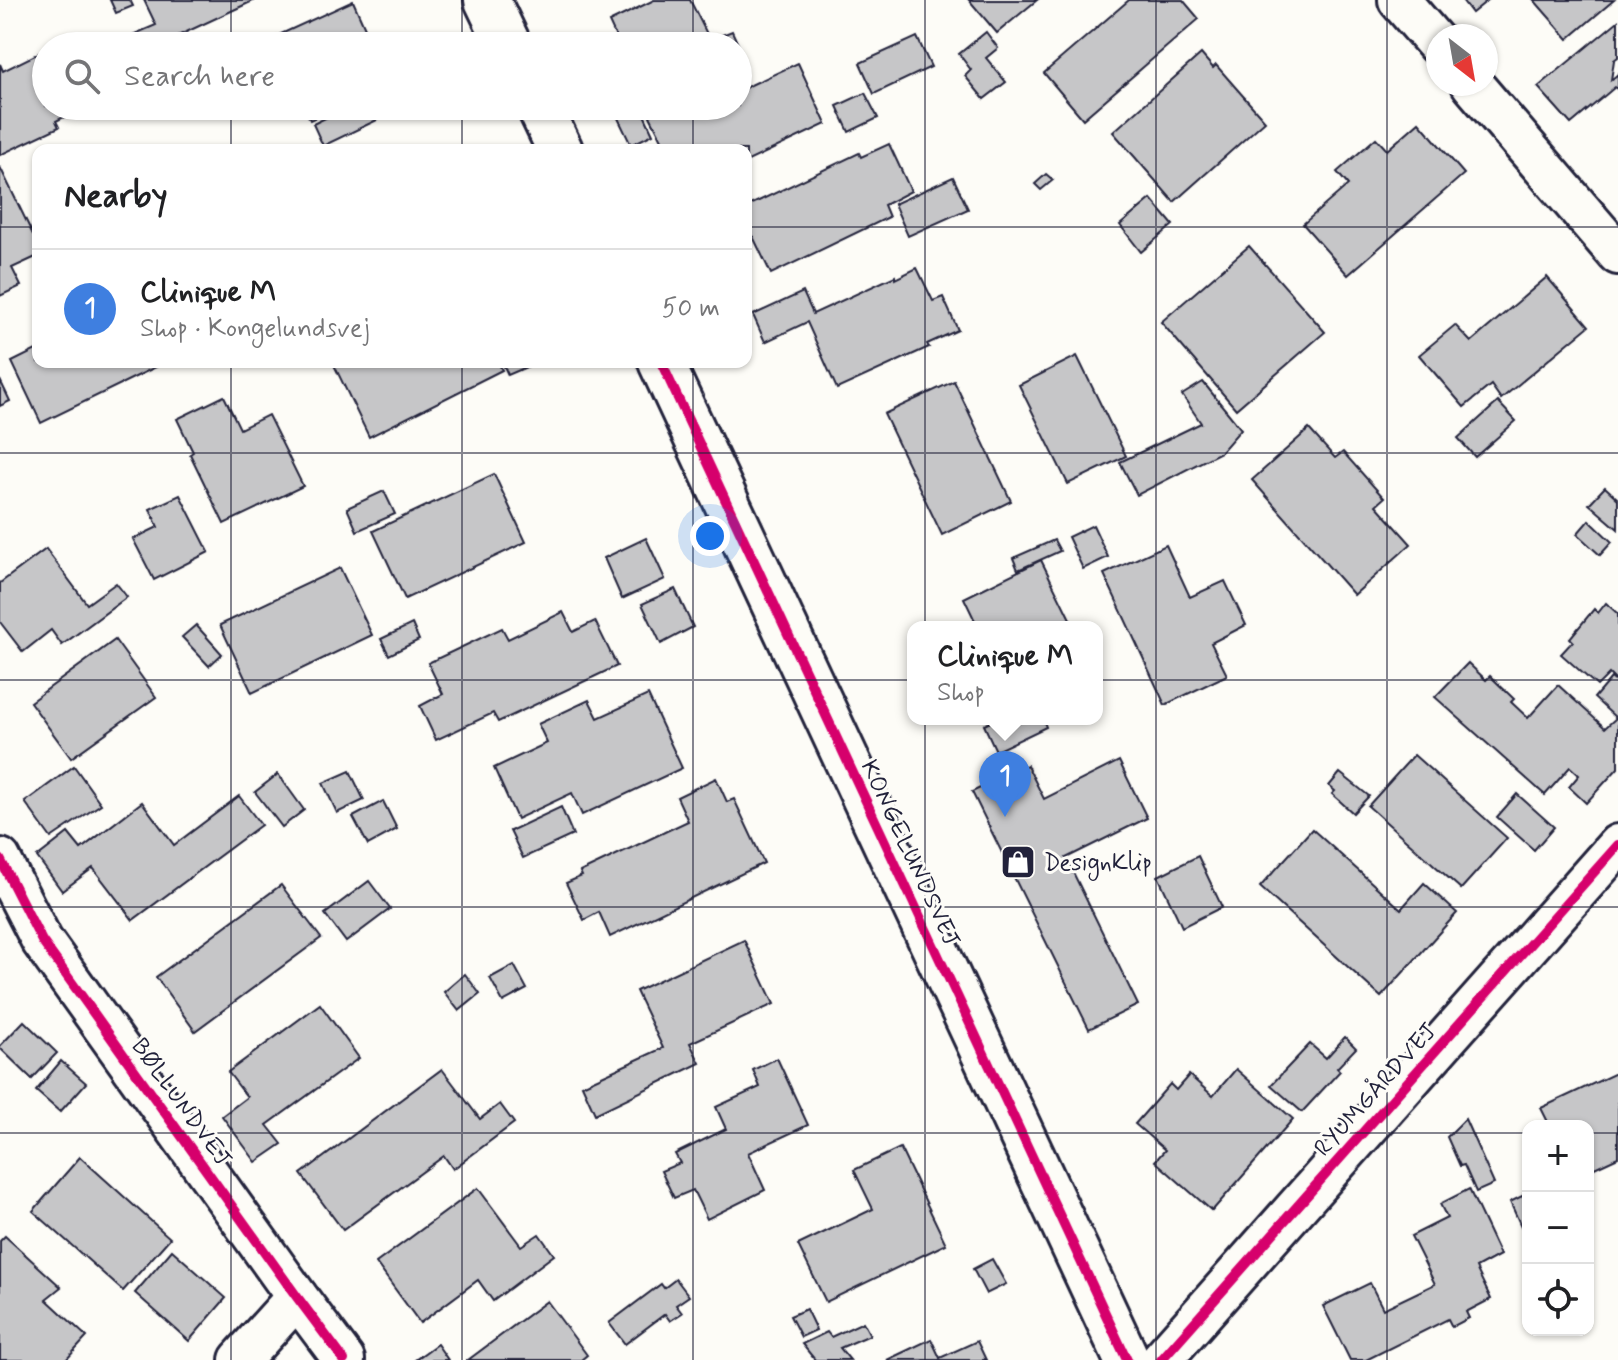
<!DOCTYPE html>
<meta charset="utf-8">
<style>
body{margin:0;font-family:Mynerve,sans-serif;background:#f6f6f6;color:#202124}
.controls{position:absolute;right:24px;bottom:24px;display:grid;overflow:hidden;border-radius:16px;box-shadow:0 2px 6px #0004}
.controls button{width:72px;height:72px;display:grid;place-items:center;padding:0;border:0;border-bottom:2px solid #e0e0e0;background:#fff;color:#202124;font:40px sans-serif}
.compass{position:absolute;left:1426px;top:24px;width:72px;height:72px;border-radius:50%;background:#fff;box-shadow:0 2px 6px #0004;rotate:149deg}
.you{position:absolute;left:710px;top:536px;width:28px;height:28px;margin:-20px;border:6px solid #fff;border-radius:50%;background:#1a73e8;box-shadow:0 0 0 12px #1a73e833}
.badge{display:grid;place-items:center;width:52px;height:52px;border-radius:50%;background:#1a73e8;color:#fff;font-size:26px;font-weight:700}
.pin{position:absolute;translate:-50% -66px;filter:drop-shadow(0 2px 4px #0008)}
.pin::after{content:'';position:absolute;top:42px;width:28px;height:24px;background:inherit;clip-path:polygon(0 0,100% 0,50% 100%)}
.popup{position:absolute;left:907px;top:621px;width:196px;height:104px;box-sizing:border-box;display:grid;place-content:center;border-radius:16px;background:#fff;filter:drop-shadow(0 2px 6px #0005);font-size:26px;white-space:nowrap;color:#757577}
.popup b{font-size:30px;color:#202124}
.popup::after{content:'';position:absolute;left:50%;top:100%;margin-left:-16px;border:16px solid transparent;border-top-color:#fff}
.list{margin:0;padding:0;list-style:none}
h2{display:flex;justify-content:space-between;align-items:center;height:104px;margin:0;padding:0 32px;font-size:34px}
h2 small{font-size:26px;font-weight:400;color:#757577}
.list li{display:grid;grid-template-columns:52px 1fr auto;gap:24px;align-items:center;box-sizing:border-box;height:120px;padding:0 32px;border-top:2px solid #e0e0e0}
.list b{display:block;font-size:30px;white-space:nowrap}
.list p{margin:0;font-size:26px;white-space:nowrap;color:#757577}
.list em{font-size:26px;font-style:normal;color:#757577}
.icon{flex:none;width:44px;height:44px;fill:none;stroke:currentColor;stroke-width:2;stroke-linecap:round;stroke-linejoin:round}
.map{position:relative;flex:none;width:1618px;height:1360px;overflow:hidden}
.search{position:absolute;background:#fff;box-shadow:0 2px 6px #0004;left:32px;top:32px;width:720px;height:88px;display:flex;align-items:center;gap:20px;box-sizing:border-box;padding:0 28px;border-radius:44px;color:#757577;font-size:30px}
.panel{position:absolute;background:#fff;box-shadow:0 2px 6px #0004;left:32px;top:144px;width:720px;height:224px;border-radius:16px}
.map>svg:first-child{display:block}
.building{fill:#c6c6c8;stroke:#22223b;stroke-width:2}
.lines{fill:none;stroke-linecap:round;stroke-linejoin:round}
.street-casing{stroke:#22223b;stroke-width:46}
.secondary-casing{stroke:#22223b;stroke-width:50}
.street{stroke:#fdfcf7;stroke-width:40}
.secondary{stroke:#fdfcf7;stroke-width:44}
.cycleway-casing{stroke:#fdfcf7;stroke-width:15}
.cycleway{stroke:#d6006c;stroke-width:10}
.grid{fill:none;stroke:#22223b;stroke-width:2;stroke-opacity:0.55}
.labels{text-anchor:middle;stroke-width:6;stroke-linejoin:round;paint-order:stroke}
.street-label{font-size:24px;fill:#22223b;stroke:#fdfcf7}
.poi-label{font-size:24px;fill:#22223b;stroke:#fdfcf7;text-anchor:start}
</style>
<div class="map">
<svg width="1618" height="1360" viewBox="0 0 1618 1360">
<rect width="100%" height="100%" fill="#fdfcf7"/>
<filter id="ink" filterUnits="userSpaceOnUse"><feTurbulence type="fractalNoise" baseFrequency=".0125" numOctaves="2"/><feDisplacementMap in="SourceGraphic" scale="16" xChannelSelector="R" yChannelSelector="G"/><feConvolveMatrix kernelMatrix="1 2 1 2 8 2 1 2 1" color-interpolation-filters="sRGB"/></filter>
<g filter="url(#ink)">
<g class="building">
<polygon points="110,0 130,0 133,6 116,13"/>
<polygon points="144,0 255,0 169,40 171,46 126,46 123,39 156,25"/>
<polygon points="654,0 690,0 710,40 732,31 741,51 738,53 738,46 620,46 609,22"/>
<polygon points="969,0 1037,0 997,33"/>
<polygon points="1129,0 1183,0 1199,19 1083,119 1044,73"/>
<polygon points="1462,0 1488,0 1472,13"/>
<polygon points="1534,0 1614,0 1568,39"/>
<polygon points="353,1 373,46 273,46 270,39"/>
<polygon points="1618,21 1618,57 1614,60 1611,80 1618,74 1618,90 1615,87 1571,124 1538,87"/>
<polygon points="986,32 998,48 986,58 1006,82 984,99 965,76 971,70 959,54"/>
<polygon points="917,37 931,67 874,94 860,63"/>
<polygon points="43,51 46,58 46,106 69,106 72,113 56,121 59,127 0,155 0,64 3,71"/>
<polygon points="1201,54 1213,68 1216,65 1265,121 1174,202 1113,132"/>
<polygon points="798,63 826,124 746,162 746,150 667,150 650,116 656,112 653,106 692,106 695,111 706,106 738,106 738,91"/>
<polygon points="865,93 878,118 849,132 837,106"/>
<polygon points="304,106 340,106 310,120"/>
<polygon points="350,106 370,106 377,120 323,146 313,124"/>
<polygon points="641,108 653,134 631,145 618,118"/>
<polygon points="1419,122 1464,174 1348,275 1303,224 1348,185 1337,172 1376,138 1387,150"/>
<polygon points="889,144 911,191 884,205 889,217 771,274 746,222 746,207 859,153 861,157"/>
<polygon points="0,167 38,245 38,256 12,268 21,286 0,296"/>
<polygon points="1046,174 1053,180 1041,190 1035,184"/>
<polygon points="953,177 968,209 908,236 894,204"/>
<polygon points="1151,199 1173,225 1141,252 1120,225"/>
<polygon points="1249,246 1325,332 1236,409 1161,322"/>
<polygon points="917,268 933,301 943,297 958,330 927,344 929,347 837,389 807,322 765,342 753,315 803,292 813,314 895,276 895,279"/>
<polygon points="1547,277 1589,326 1501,399 1491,385 1464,407 1419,355 1455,325 1471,342"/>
<polygon points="38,349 38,362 166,362 41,423 12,362"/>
<polygon points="1077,356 1126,456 1068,484 1019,385"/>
<polygon points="339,362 538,362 508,375 503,364 500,366 502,370 369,437 334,365"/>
<polygon points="0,380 10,401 0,406"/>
<polygon points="954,381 1011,501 942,535 884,414"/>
<polygon points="1203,382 1241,429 1221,452 1137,495 1120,462 1201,423 1182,395"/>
<polygon points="224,396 240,429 268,415 303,486 224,524 190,454 193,452 177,419"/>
<polygon points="1498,402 1516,421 1475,457 1458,438"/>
<polygon points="1309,429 1335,458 1343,452 1384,498 1376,505 1411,544 1354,595 1252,480"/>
<polygon points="494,474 526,542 405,599 373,531"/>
<polygon points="1605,487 1618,499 1618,529 1589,504"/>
<polygon points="384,491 395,514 357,531 347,508"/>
<polygon points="180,495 209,552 154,580 133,539 158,527 150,509"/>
<polygon points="1589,520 1612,542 1600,555 1577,534"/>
<polygon points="1093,525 1108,557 1083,569 1068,537"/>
<polygon points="646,538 665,579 622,599 604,558"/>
<polygon points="1054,540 1060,551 1018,570 1013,558"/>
<polygon points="1166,545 1190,597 1225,581 1246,625 1211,643 1227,675 1165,705 1104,574"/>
<polygon points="46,549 87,604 116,583 127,597 62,645 51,630 23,652 0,622 0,583"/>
<polygon points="1041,560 1074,627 978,627 964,598"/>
<polygon points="340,568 372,635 252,693 220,625"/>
<polygon points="675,589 693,627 661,644 642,604"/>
<polygon points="1606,603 1618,614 1618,683 1609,674 1597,686 1561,654 1573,641 1570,638 1594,609 1598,613"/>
<polygon points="563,612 573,632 595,621 617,666 498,722 493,713 436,740 420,706 443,694 428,663 502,628 508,639"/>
<polygon points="412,624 419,640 389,655 381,639"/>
<polygon points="196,625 222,654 209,666 182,637"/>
<polygon points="115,640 156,697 71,758 30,702"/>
<polygon points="1468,663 1486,680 1490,676 1514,699 1511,702 1528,718 1558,685 1605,728 1616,718 1594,698 1611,678 1618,684 1618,768 1586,803 1569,787 1579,775 1570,767 1545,795 1435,697"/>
<polygon points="648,695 682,768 582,815 572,793 517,819 494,768 547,743 538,724 589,700 598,718"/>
<polygon points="997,719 1043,719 1046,727 996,751 984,725"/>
<polygon points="1414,755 1507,838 1461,889 1368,806"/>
<polygon points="1119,761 1147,818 1066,858 1138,1005 1089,1029 972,792 1027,765 1044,799"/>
<polygon points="74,766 101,804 51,838 25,802"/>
<polygon points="350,771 364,800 337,813 323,783"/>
<polygon points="1340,773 1369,796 1353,813 1332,794 1335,791 1329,786"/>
<polygon points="278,774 304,810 282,827 255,792"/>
<polygon points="716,778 727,802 734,799 764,863 610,937 599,912 584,920 566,883 582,876 580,872 688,821 677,797"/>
<polygon points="1517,794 1554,827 1534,850 1497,817"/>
<polygon points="239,796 261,825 133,920 93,868 62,891 37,857 68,833 81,849 142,802 174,845"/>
<polygon points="383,801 397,829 368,845 353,817"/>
<polygon points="561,807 573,835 523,858 510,831"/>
<polygon points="1312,829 1401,909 1424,883 1457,913 1381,997 1260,887"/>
<polygon points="1198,856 1222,907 1182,927 1158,876"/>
<polygon points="369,881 390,909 346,942 325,914"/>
<polygon points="281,885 321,938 195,1031 156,977"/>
<polygon points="744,940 774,1004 690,1043 700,1063 595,1114 582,1085 663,1048 636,991"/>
<polygon points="514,965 527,989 503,1002 490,978"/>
<polygon points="465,974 480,994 459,1011 444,992"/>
<polygon points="320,1004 359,1058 267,1125 282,1144 256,1162 222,1116 247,1097 228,1072"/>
<polygon points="24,1021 57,1053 32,1079 0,1048 0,1046"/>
<polygon points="1345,1037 1356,1048 1337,1068 1340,1071 1302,1112 1271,1085 1310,1044 1326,1058"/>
<polygon points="777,1058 808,1125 748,1153 765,1190 707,1219 693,1190 674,1198 661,1171 680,1163 675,1154 726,1129 716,1107 760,1087 753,1070"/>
<polygon points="61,1061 86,1083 60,1112 36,1091"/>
<polygon points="442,1069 480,1119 500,1104 514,1123 453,1169 444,1156 343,1230 301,1174"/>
<polygon points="1236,1069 1293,1119 1212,1211 1155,1161 1165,1150 1135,1124 1170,1084 1176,1090 1189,1075 1213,1096"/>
<polygon points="1618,1072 1618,1157 1588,1171 1588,1126 1550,1126 1541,1108"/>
<polygon points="1465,1119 1494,1184 1476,1192 1464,1165 1460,1166 1447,1137"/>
<polygon points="900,1148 946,1244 826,1302 798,1245 873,1209 854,1170"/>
<polygon points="80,1157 170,1238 123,1291 33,1211"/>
<polygon points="478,1188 521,1246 539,1234 554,1255 493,1301 478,1280 420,1323 376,1263"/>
<polygon points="1469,1189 1500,1255 1476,1268 1491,1299 1466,1312 1469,1318 1452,1327 1448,1319 1366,1360 1350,1360 1323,1306 1370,1283 1383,1309 1435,1284 1411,1236 1447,1218 1440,1204"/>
<polygon points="1528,1193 1528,1222 1521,1226 1510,1202"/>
<polygon points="5,1236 61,1287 46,1299 87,1337 66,1360 0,1360 0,1241"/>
<polygon points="172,1250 226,1298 189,1341 135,1293"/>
<polygon points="992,1259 1006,1284 986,1294 973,1269"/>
<polygon points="676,1279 689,1296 676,1305 682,1313 670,1321 665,1314 625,1344 609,1323 661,1284 664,1288"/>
<polygon points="547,1301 587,1355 581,1360 468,1360"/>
<polygon points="806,1309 816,1330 801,1337 790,1316"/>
<polygon points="863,1322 870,1335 840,1348 850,1360 815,1360 802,1344 827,1332 831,1337"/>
<polygon points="931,1339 940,1358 977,1341 986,1360 887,1360"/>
<polygon points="437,1344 448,1360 415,1360"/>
</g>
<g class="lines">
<g class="street-casing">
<g id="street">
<polyline points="1399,0 1438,45"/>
<polyline points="1472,84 1618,254"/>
<polyline points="0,859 42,941 297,1297 344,1360"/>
<polyline points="240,1360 297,1297"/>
<polyline points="1161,1360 1618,845"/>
</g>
</g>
<g class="secondary-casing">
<g id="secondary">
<polyline points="487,0 509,46"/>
<polyline points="539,106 560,150"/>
<polyline points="661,362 1127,1360"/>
</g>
</g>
<use href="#street" class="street"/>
<use href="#secondary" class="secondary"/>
<g class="cycleway-casing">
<g id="cycleway">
<polyline points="661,362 1127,1360"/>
<polyline points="0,859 42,941 297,1297 344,1360"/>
<polyline points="1161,1360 1618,845"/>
</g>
</g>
<use href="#cycleway" class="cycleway"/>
</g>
</g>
<path class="grid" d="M231,0V46M462,0V46M693,0V46M925,0V1360M1156,0V1360M1387,0V1360M231,106V150M462,106V150M693,106V150M0,227H38M746,227H1618M231,362V1360M462,362V1360M693,362V1360M0,453H1618M0,680H1618M0,907H1618M0,1133H1528M1588,1133H1618"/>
<defs>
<g id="shop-square" transform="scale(1.8)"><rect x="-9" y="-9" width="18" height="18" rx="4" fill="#22223b" stroke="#fdfcf7"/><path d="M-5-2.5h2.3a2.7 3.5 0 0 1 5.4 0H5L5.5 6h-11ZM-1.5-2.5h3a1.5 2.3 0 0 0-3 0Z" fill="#fff"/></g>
</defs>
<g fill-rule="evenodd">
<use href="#shop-square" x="1018" y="862"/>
</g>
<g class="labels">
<g class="street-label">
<text transform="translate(911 853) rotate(65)" y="8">KONGELUNDSVEJ</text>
<text transform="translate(1375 1089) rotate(-48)" y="8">RYUMGÅRDVEJ</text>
<text transform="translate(182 1102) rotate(54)" y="8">BØLLUNDVEJ</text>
</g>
<g class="poi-label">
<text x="1044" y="870">DesignKlip</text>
</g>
</g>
</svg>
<div class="controls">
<button>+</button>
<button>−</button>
<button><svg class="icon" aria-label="locate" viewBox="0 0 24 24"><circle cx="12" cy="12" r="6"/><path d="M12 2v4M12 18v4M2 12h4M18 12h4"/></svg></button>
</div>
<svg class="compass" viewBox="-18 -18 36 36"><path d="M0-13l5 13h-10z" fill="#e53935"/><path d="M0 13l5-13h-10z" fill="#757577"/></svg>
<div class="you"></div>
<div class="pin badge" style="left:1005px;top:817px;background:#3f7fe0">1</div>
<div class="popup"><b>Clinique M</b>Shop</div>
<div class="search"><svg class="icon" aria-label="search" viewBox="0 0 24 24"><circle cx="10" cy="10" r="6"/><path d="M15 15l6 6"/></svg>Search here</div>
<section class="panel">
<h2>Nearby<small></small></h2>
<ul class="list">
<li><span class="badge" style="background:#3f7fe0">1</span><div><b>Clinique M</b><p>Shop · Kongelundsvej</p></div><em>50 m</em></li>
</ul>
</section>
</div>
